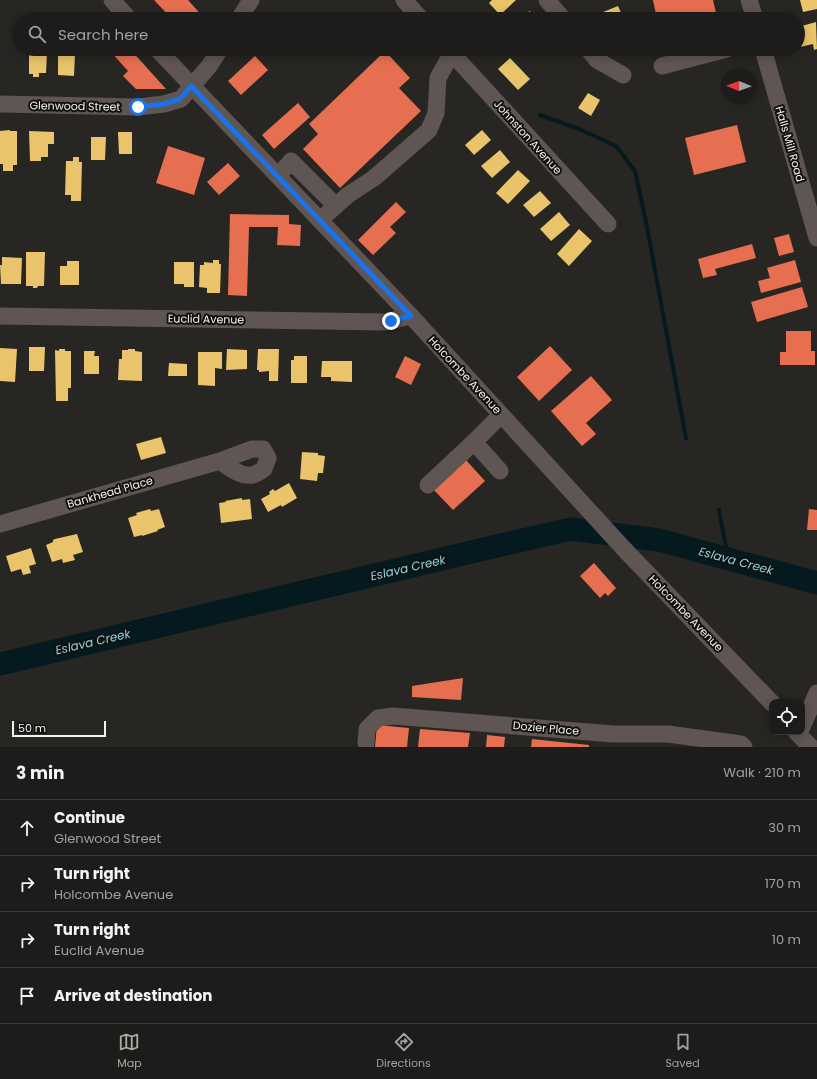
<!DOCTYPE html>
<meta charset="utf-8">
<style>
body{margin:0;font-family:Poppins,sans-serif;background:#252523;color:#f1f3f6}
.controls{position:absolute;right:12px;bottom:12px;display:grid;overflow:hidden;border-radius:8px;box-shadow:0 2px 10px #0003}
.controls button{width:36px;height:36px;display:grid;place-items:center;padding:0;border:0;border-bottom:1px solid #3b3a39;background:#1d1c1a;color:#f1f3f6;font:20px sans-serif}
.compass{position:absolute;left:721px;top:68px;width:36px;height:36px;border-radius:50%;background:#1d1c1a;box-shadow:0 2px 10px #0003;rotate:271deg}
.scale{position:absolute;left:12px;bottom:10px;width:94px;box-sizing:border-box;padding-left:4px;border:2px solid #f3f2ef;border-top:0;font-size:11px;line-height:14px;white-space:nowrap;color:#f3f2ef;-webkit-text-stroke:3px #10100e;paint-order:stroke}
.stop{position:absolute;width:12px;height:12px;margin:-9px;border:3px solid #1a73e8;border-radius:50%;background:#fff}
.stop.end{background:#1a73e8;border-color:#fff;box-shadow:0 1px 4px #0008}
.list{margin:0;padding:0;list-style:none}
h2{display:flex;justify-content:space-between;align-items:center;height:52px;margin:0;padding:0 16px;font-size:17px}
h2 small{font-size:13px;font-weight:400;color:#a0a1a2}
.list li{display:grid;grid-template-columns:26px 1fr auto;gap:12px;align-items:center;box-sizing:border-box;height:56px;padding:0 16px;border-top:1px solid #3b3a39}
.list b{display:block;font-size:15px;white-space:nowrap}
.list p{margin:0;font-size:13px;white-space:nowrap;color:#a0a1a2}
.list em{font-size:13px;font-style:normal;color:#a0a1a2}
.icon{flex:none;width:22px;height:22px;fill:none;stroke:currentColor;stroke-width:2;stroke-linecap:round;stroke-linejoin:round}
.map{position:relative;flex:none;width:817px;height:747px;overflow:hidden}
.search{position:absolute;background:#1d1c1a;box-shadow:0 2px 10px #0003;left:12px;right:12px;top:12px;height:44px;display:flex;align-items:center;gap:10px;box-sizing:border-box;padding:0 14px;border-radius:22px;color:#a0a1a2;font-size:15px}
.sheet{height:276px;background:#1d1c1a}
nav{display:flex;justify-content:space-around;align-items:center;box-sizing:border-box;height:56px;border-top:1px solid #3b3a39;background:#1d1c1a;font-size:11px;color:#a0a1a2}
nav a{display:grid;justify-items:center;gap:2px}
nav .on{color:#acaba8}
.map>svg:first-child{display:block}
.homes{fill:#e9c46a}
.shops{fill:#e76f51}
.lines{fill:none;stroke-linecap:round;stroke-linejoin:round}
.stream{stroke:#041a1f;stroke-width:4}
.river{stroke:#041a1f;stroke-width:23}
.minor{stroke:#5f5553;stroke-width:17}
.route{stroke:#1a73e8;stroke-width:5}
.labels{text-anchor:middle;stroke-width:4;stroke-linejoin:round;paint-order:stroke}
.street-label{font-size:11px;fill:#f3f2ef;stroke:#10100e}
.water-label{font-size:12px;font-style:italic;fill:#8bd2e4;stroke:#10100e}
</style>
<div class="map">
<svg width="817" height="747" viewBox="0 0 817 747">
<rect width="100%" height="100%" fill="#272623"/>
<g class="homes">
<polygon points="492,0 516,0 500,15 489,3"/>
<polygon points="800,0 817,0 817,9 803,12"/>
<polygon points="618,6 624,19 606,19 603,12"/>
<polygon points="530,11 534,19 517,19"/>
<polygon points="816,22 817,49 814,50 813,44 800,47 798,42 798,27"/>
<polygon points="31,49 46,49 46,52 47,52 46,73 39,73 39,77 33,77 33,74 29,74 29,52 31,52"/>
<polygon points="58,54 75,54 74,76 58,75"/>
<polygon points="510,58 530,79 518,90 498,69"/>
<polygon points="588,93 600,100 591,116 578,108"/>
<polygon points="10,130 10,131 17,131 17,165 13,165 13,171 3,171 3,164 0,164 0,131"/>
<polygon points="482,130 491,140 474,155 465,145"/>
<polygon points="29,131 54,132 54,144 48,144 48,157 41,157 41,161 30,161"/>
<polygon points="118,132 132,132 132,154 119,154"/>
<polygon points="91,137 106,137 105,160 91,160"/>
<polygon points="500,150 510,162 492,178 481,166"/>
<polygon points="73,157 79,157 79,162 82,162 81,201 71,201 71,195 65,195 66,161 73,161"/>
<polygon points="518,170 530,181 508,204 496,193"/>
<polygon points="540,191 551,203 534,217 523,205"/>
<polygon points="559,212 570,225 551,241 540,229"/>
<polygon points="579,229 592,241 569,266 557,254"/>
<polygon points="26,252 45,252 44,286 38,286 37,288 33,288 33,286 26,286"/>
<polygon points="2,257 22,258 21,284 1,284 0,265 2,265"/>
<polygon points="213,260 219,260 219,264 221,264 220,293 207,293 207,288 199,287 200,265 204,265 204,262 213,263"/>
<polygon points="67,261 79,261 79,285 60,285 60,266 67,266"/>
<polygon points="174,262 194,262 194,287 184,287 184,284 174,284"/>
<polygon points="29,347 45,347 44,371 29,371"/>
<polygon points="0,348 17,349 15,382 0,381"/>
<polygon points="59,349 65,349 65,351 71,351 71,388 68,388 68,401 56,401 55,350 59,351"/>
<polygon points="128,349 135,349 135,351 142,352 142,381 118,380 119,359 122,359 122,350 128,350"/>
<polygon points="227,349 247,350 247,369 226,370"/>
<polygon points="258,349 279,349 278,381 269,381 269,371 259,372 259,370 257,370"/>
<polygon points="84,351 95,351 94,356 99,356 99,374 84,374"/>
<polygon points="198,352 222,352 222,369 215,368 215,386 198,385"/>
<polygon points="294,356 307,356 307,383 291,383 291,360 294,360"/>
<polygon points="322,361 352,361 352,382 331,381 331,377 321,377"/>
<polygon points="169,363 187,364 187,376 168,376"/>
<polygon points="161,437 166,453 141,460 136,444"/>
<polygon points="302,452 318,453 318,455 325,456 323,473 318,473 317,481 300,479"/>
<polygon points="289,483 297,498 282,507 281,505 268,512 261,499 270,494 269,492 273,489 275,491"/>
<polygon points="242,498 242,500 250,499 252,519 221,523 219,503 226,502 225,501"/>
<polygon points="150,509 151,511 159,509 165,527 157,530 158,531 142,536 142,535 134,537 128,518 137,515 136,513"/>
<polygon points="77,534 83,552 73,555 75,560 63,563 62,559 52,562 46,545 53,542 53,540 55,539"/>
<polygon points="31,548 36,564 29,566 31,573 23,575 21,569 11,572 6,556"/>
</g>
<g class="shops">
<polygon points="154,0 188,0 205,19 172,19"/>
<polygon points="653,0 713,0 716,13 691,19 657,19"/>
<polygon points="95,14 99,19 92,19"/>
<polygon points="111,49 130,49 166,89 136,89 123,76 128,71 110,51"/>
<polygon points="385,51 410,78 399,88 421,111 340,188 303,149 318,134 309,124"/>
<polygon points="255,56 268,70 241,95 228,81"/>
<polygon points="298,103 310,117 274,149 262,135"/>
<polygon points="737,125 746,162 694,175 685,138"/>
<polygon points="168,146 205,158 194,195 156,183"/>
<polygon points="228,163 240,176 219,195 207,182"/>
<polygon points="396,202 406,212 390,227 396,233 373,255 358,240"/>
<polygon points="230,214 289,215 289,224 301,225 300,246 277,245 278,227 249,227 247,296 228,295"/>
<polygon points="789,234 794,252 779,256 774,238"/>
<polygon points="752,244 756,258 715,269 717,275 703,278 698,259"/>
<polygon points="795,260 801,282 761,293 758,281 770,278 767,268"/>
<polygon points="802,287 808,307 757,322 751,302"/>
<polygon points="786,331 811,331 811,351 815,351 815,365 780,365 780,352 786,352"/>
<polygon points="550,346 572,370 539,401 517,377"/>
<polygon points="405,356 421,364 411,385 395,377"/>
<polygon points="591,376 612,400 586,423 596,434 582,446 551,411"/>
<polygon points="465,459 485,481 453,510 433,489"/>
<polygon points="809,509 817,510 817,530 807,530"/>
<polygon points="594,563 616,588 608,596 605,593 600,598 580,576"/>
<polygon points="463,678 461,700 412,697 412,686"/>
<polygon points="377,725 409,728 407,747 375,747"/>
<polygon points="420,729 470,733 468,747 418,747"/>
<polygon points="487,735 505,737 504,747 486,747"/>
<polygon points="532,739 589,745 589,747 531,747"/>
</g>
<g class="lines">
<g class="stream">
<polyline points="540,115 579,129 616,146 635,171 647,227 686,438"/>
<polyline points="719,510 728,558"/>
</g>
<polyline class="river" points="0,664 501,545 571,529 659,540 817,583"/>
<g class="minor">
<polyline points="112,0 129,19"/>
<polyline points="404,0 421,19"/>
<polyline points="547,0 563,19"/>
<polyline points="749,0 755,19"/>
<polyline points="239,19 251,0"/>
<polyline points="157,49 411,316 625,550 772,703"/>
<polyline points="448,49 608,224"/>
<polyline points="588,49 597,60 623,75"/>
<polyline points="763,49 817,238"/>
<polyline points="662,66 727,49"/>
<polyline points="0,104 138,107 164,104 181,99 210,65 220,49"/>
<polyline points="278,176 291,161 336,206"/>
<polyline points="320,220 348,195 374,178 429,130 436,113 438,78 452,53"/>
<polyline points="0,316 385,322 411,316"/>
<polyline points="500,471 474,442 501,415"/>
<polyline points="428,485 474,442"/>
<path d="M0,524L220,461L252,449H263L268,458L264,469C261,471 256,474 253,475C241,477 229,468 220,461"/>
<polyline points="802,727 817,693"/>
<polyline points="796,732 811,747"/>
<polyline points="366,743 367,729 378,718 393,716 613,734 668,734 741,744 744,747"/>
</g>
</g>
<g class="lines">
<polyline class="route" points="138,107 164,104 180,99 191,86 331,232 411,316 391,321"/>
</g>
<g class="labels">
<g class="street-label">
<text transform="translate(75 106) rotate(1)" y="4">Glenwood Street</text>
<text transform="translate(528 137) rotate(48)" y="4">Johnston Avenue</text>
<text transform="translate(790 144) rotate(74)" y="4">Halls Mill Road</text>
<text transform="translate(206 319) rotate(1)" y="4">Euclid Avenue</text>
<text transform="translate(465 375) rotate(47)" y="4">Holcombe Avenue</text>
<text transform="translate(110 492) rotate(-16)" y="4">Bankhead Place</text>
<text transform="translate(686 613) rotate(46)" y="4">Holcombe Avenue</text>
<text transform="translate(546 728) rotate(5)" y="4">Dozier Place</text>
</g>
<g class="water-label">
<text transform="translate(736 561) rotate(15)" y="4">Eslava Creek</text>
<text transform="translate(408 568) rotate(-13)" y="4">Eslava Creek</text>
<text transform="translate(93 642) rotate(-13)" y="4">Eslava Creek</text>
</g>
</g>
</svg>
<div class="controls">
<button><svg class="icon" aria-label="locate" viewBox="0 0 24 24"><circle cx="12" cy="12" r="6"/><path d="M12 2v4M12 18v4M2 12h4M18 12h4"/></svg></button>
</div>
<svg class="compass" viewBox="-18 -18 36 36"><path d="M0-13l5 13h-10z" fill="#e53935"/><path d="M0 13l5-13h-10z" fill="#a0a1a2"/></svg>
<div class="scale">50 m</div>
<div class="stop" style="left:138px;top:107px"></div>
<div class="stop end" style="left:391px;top:321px"></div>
<div class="search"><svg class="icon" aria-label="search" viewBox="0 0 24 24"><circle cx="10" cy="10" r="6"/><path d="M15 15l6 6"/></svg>Search here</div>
</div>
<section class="sheet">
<h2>3 min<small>Walk · 210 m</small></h2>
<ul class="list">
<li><svg class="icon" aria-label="ahead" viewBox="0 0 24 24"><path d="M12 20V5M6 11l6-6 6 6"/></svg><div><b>Continue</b><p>Glenwood Street</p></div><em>30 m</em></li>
<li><svg class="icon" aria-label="right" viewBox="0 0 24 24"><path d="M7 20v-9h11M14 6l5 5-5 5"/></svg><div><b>Turn right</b><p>Holcombe Avenue</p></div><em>170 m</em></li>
<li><svg class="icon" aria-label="right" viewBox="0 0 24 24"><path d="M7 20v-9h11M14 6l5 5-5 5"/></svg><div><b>Turn right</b><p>Euclid Avenue</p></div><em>10 m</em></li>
<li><svg class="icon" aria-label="arrive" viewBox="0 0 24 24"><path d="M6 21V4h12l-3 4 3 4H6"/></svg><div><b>Arrive at destination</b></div></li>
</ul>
</section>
<nav>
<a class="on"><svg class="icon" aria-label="map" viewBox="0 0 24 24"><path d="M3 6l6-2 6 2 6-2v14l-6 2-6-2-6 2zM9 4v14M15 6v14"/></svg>Map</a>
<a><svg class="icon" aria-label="directions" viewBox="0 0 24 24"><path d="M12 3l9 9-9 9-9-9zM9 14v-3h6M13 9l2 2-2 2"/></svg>Directions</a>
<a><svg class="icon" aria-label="saved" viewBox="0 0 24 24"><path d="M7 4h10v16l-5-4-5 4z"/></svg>Saved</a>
</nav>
